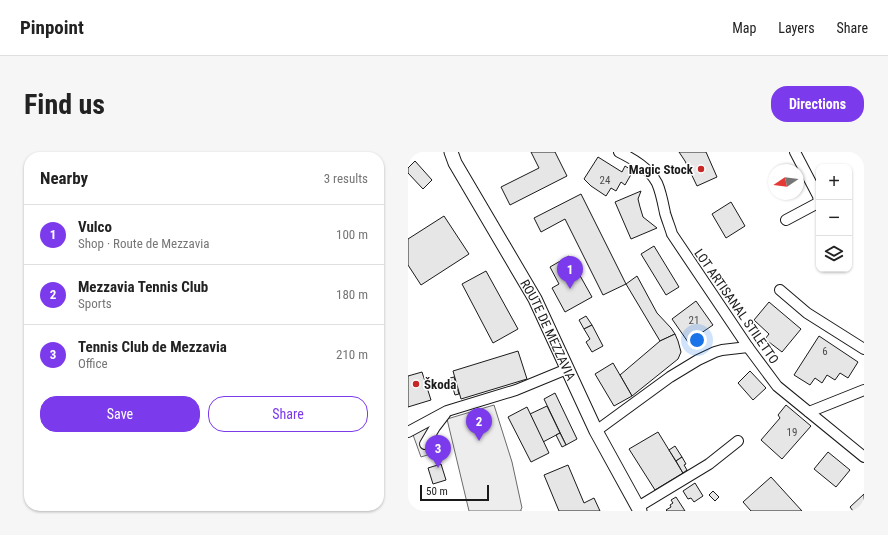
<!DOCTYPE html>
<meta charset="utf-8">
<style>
body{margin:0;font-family:"Roboto Condensed",sans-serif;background:#f6f6f6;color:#222}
.controls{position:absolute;right:12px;top:12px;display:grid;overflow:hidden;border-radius:8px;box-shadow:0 1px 3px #0004}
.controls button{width:36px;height:36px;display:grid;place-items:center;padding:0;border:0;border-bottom:1px solid #e0e0e0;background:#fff;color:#222;font:20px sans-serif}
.compass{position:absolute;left:360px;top:12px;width:36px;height:36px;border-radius:50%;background:#fff;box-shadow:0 1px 3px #0004;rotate:257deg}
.scale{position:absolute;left:12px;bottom:10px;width:69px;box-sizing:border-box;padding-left:4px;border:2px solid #1a1a1a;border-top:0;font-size:11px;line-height:14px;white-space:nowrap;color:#1a1a1a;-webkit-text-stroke:3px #fff;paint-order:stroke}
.you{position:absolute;left:289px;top:188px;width:14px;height:14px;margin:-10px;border:3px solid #fff;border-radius:50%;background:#1a73e8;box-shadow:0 0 0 6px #1a73e833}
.badge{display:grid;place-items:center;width:26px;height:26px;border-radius:50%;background:#7c3aed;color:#fff;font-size:13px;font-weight:700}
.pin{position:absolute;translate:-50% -33px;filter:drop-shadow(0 1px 2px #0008)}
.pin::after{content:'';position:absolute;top:21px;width:14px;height:12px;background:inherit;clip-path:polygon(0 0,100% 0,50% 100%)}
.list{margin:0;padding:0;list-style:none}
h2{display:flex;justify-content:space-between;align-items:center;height:52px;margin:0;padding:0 16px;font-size:17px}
h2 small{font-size:13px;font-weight:400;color:#767676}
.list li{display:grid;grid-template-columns:26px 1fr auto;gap:12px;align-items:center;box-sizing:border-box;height:60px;padding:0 16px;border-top:1px solid #e0e0e0}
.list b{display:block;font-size:15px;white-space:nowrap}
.list p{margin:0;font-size:13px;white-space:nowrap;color:#767676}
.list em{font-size:13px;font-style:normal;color:#767676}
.actions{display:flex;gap:8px;padding:12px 16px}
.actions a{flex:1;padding:9px 0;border:1px solid #7c3aed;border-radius:16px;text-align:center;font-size:14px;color:#7c3aed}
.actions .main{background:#7c3aed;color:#fff}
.icon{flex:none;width:22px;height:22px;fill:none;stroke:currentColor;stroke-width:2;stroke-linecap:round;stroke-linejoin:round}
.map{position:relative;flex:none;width:456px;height:359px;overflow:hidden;border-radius:16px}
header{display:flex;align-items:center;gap:24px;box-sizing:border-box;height:56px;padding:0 20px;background:#fff;border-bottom:1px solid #e0e0e0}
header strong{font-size:19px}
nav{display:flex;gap:22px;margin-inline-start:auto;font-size:14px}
.intro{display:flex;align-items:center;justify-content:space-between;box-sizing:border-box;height:96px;padding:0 24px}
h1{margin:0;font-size:28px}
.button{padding:10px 18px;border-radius:16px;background:#7c3aed;color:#fff;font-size:14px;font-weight:700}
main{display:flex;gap:24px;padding:0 24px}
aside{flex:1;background:#fff;border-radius:16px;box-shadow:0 1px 3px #0004}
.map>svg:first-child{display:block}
.built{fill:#ededed;stroke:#6a6a6a}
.building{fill:#e6e6e6;stroke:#1a1a1a}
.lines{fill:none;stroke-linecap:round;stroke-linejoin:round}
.minor-casing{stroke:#1a1a1a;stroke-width:12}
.major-casing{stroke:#1a1a1a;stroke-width:15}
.minor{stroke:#fff;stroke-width:10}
.major{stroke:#fff;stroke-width:13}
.poi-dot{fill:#c62828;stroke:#fff;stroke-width:1.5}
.labels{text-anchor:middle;stroke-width:3;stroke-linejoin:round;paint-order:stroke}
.number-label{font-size:11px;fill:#4d4d4d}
.poi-label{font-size:13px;font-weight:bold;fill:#1a1a1a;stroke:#fff;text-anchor:end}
.street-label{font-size:13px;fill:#1a1a1a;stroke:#fff}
</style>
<header>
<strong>Pinpoint</strong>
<nav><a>Map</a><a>Layers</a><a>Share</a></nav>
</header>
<div class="intro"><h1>Find us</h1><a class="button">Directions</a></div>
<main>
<aside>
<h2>Nearby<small>3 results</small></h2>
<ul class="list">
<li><span class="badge">1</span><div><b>Vulco</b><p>Shop · Route de Mezzavia</p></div><em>100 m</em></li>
<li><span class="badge">2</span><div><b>Mezzavia Tennis Club</b><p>Sports</p></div><em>180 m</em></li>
<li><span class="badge">3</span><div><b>Tennis Club de Mezzavia</b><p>Office</p></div><em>210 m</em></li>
</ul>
<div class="actions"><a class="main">Save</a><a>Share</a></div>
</aside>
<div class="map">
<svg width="456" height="359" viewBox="0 0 456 359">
<rect width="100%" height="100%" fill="#fff"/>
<g class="built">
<polygon points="86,253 104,310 114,356 113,357 113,359 61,359 39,267"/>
<polygon points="21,275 29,300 13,305 4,280"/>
</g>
<g class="building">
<polygon points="123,0 147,0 159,24 102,53 93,35 131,16"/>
<polygon points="271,0 298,0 309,25 289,34 277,9"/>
<polygon points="190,5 214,20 217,14 225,19 217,33 213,30 208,39 203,36 198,44 183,34 176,27"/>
<polygon points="7,9 24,28 15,37 0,21 0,16"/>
<polygon points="233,39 230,47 232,55 235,65 249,76 223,87 207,50"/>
<polygon points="173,42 218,132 195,143 157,67 133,80 126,66"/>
<polygon points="323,50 337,74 318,86 304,62"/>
<polygon points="36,64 61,102 13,133 0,113 0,87"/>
<polygon points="246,94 271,135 258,143 233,102"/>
<polygon points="161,104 184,145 157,160 144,136 151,132 142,115"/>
<polygon points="78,119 110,177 85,191 54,132"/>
<polygon points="229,124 249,161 263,176 267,182 252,189 218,132"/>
<polygon points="288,149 305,173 280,190 264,167"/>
<polygon points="361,150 393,177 374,200 357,187 361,182 346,168"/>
<polygon points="178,164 184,173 176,177 171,168"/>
<polygon points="184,173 195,194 184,200 178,190 182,187 176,177"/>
<polygon points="267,182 270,189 273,200 270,207 224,244 212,223 252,189"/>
<polygon points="411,184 450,210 440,226 432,221 427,228 419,223 414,231 407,226 402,233 386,223"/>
<polygon points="110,199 119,227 53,247 45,219"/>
<polygon points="205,211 224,244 206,254 187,222"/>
<polygon points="342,219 358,236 345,248 330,231"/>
<polygon points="14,220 23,248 0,255 0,224"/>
<polygon points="46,225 51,242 47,243 42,226"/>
<polygon points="147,241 169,287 158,293 136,247"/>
<polygon points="378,253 403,274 374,307 353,288 372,266 370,263"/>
<polygon points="139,254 152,281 135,290 122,262"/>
<polygon points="119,255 141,301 123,310 100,265"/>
<polygon points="250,280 275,321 247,338 221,297"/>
<polygon points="152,281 158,293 154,295 148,283"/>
<polygon points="267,294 274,305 268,309 261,298"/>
<polygon points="420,300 442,318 428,335 406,317"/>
<polygon points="274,305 278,312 276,313 279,318 275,321 268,309"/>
<polygon points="33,312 38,328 25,332 20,316"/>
<polygon points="160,313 176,351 186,346 192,359 151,359 136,323"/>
<polygon points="363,325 394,359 343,359 335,350"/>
<polygon points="287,331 295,344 286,350 283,346 280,347 275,339"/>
<polygon points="305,339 311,345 307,349 301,343"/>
<polygon points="456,342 456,359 445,359 442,355"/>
<polygon points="268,345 277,359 259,359 258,358 263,355 262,353 265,351 263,348"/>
</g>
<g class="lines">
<g class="minor-casing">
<g id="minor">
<path d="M211,0C225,7 241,16 249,31C253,40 255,51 257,61C259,68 262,75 264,82L340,195L369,234L456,305"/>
<polyline points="378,68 408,52 411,49 410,44 387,0"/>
<polyline points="372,138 399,161 456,197"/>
<polyline points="401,260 456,238"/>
<polyline points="188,279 262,225 290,208 307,200 314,198 340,195"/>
<polyline points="0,280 39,259 108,238 159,217"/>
<polyline points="17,292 27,275 37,262"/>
<polyline points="230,355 301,312 330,289"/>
</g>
</g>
<g class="major-casing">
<g id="major">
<path id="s1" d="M43,0L47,11L127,147L188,279L232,359"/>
</g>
</g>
<use href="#minor" class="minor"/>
<use href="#major" class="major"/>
</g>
<g class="poi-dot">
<circle cx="293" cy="17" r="4"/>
<circle cx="8" cy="232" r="4"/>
</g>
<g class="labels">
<g class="number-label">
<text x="197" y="32">24</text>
<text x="286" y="172">21</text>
<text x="417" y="203">6</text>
<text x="384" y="284">19</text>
</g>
<g class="poi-label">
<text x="285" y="22">Magic Stock</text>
<text x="16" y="237" text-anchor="start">Škoda</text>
</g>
<g class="street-label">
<text transform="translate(329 154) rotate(55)" y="5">LOT ARTISANAL STILETTO</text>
<text dy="5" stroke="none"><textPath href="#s1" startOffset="203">ROUTE DE MEZZAVIA</textPath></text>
</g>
</g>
</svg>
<div class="controls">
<button>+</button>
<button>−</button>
<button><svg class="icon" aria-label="layers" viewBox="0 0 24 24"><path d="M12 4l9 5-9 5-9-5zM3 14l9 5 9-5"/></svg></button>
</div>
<svg class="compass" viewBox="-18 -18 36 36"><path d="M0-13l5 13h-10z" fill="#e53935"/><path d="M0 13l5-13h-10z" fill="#767676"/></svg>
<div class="scale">50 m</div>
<div class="you"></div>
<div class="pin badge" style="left:162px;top:137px">1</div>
<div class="pin badge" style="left:71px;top:289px">2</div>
<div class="pin badge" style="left:30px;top:316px">3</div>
</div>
</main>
